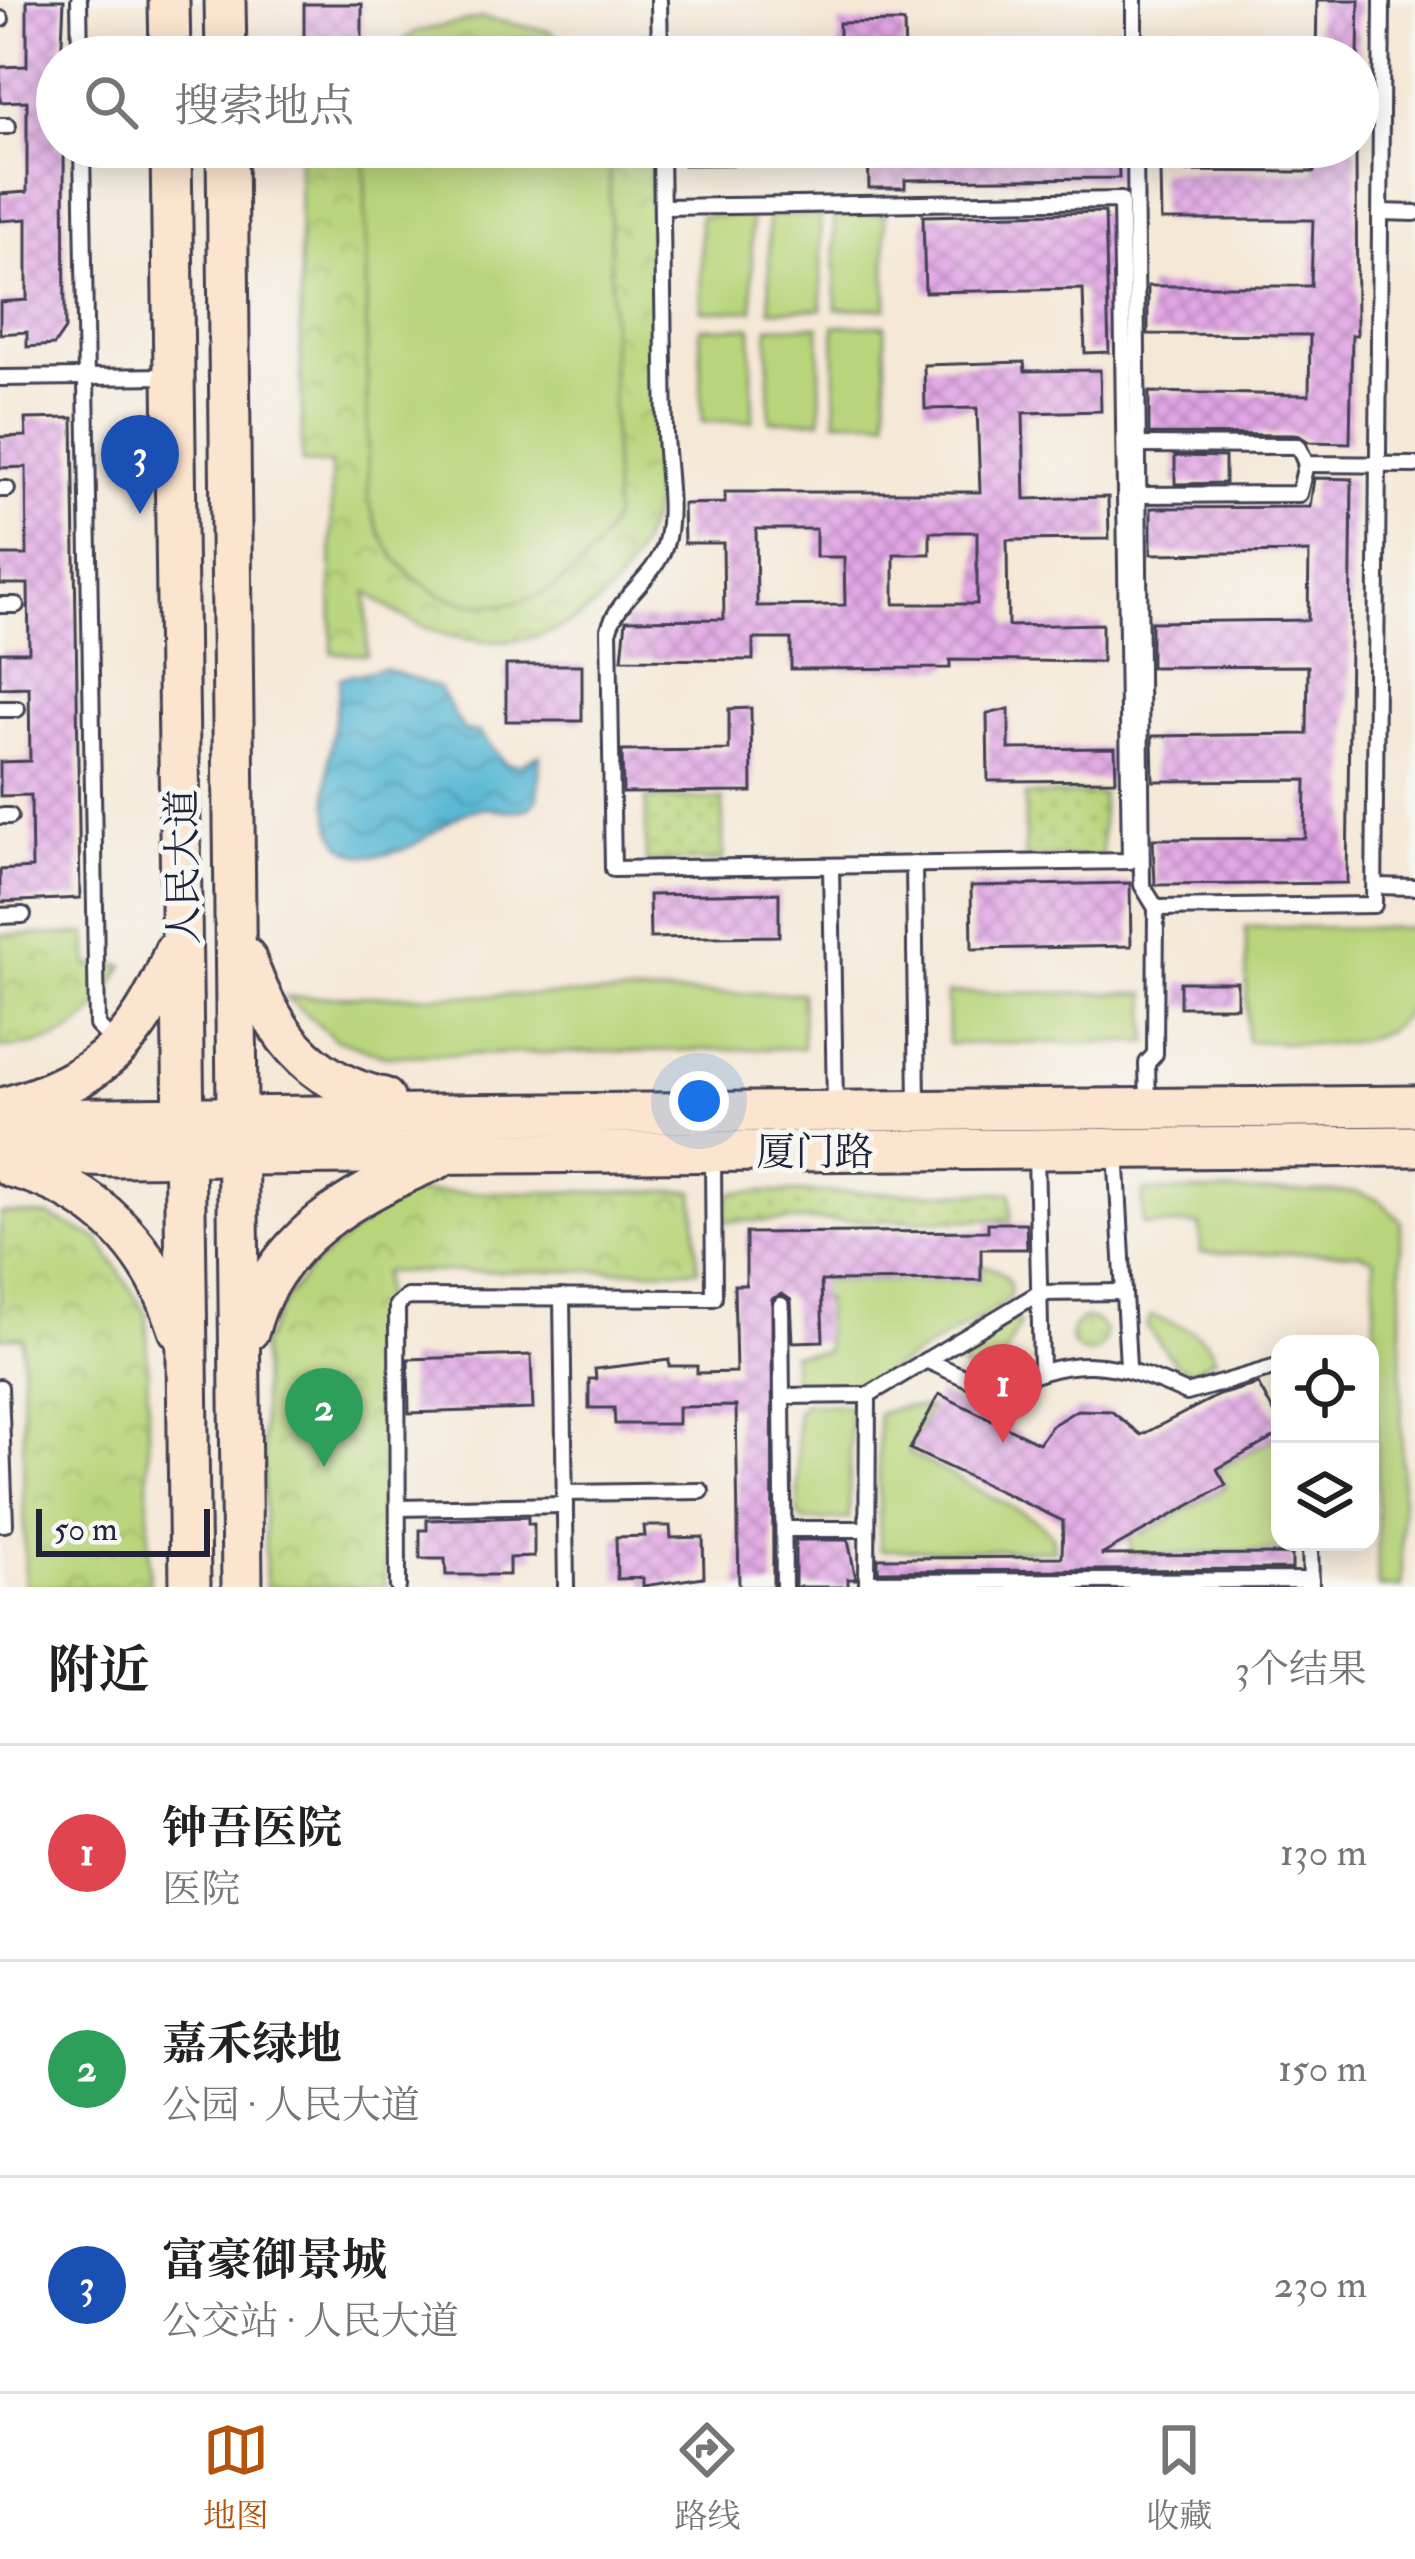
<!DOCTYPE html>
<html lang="zh">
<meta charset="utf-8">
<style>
body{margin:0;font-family:"IM FELL Double Pica","Noto Serif SC",serif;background:#f6f6f6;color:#222}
.controls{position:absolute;right:36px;bottom:36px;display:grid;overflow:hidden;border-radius:24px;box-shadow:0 6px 30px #0003}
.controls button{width:108px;height:108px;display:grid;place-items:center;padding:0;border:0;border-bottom:3px solid #e0e0e0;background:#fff;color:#222;font:60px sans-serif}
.scale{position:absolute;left:36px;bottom:30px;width:174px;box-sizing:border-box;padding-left:12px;border:6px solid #22223b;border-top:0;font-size:33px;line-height:42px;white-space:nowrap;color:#22223b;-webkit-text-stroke:9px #f6f6f2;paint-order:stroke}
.you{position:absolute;left:699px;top:1101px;width:42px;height:42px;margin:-30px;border:9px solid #fff;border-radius:50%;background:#1a73e8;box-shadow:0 0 0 18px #1a73e833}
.badge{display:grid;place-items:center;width:78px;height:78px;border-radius:50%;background:#b45309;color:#fff;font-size:39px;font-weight:700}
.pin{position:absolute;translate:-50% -99px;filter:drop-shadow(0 3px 6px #0008)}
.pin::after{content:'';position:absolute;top:63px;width:42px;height:36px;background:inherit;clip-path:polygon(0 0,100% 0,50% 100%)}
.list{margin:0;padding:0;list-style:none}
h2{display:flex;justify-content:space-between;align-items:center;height:156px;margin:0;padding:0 48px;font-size:51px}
h2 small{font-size:39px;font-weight:400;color:#767676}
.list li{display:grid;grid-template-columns:78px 1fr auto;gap:36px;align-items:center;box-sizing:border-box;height:216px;padding:0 48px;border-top:3px solid #e0e0e0}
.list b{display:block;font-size:45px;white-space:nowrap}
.list p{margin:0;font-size:39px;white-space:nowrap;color:#767676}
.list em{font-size:39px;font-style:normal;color:#767676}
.icon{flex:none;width:66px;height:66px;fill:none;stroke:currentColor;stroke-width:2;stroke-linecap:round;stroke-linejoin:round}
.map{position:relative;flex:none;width:1415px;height:1587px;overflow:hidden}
.search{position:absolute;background:#fff;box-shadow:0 6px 30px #0003;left:36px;right:36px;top:36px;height:132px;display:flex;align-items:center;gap:30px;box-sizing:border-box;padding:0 42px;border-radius:66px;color:#767676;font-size:45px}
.sheet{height:804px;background:#fff}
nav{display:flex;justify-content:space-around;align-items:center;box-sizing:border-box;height:168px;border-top:3px solid #e0e0e0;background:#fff;font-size:33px;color:#767676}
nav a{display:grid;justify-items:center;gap:6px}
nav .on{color:#b45309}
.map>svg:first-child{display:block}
.grass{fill:url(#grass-dots);stroke:#6e7c5b;stroke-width:3}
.park{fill:url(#park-crowns);stroke:#6e7c5b;stroke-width:3}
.garden{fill:#b9d57b;stroke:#6e7c5b;stroke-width:3}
.water{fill:url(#water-waves);stroke:#3c6c88;stroke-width:3}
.building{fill:url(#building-cross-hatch);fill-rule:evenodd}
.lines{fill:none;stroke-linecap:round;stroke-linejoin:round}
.lane-casing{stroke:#424052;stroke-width:20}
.secondary-casing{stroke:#424052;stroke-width:45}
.lane{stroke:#fff;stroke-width:14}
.secondary{stroke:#fce5cf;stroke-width:39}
.labels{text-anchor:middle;stroke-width:10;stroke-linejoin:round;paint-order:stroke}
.street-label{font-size:39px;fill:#22223b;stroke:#f6f6f2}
</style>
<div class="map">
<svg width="1415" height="1587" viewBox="0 0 1415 1587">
<defs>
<pattern id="grass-dots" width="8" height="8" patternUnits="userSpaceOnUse" patternTransform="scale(3)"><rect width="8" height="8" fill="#b9d57b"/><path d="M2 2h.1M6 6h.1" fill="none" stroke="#9fb76b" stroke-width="1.8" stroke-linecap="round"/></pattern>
<pattern id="park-crowns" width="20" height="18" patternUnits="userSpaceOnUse" patternTransform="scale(3)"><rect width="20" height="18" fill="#b9d57b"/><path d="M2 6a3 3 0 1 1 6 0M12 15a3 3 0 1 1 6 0" fill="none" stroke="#9fb76b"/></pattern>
<pattern id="water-waves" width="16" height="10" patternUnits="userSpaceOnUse" patternTransform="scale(3)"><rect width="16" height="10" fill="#56b7d4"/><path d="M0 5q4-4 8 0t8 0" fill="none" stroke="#4794ad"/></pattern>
<pattern id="building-cross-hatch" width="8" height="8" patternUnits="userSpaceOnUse" patternTransform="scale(3)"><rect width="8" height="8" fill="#e2a6e5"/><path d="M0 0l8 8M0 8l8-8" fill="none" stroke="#b787bb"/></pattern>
</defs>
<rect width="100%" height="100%" fill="#f6f6f2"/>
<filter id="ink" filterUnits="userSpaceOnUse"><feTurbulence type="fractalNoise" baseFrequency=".00833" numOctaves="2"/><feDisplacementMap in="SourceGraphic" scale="24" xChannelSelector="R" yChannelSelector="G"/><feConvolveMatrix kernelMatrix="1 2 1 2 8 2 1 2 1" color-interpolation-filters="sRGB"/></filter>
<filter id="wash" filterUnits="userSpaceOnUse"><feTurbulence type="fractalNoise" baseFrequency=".004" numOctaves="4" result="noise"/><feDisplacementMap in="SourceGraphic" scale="48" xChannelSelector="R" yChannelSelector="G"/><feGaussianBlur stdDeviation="2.7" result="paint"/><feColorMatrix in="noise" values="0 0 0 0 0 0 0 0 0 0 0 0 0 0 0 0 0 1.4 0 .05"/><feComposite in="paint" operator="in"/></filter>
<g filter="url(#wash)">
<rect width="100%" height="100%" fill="#f5e8d6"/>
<g class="grass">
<polygon points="1102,794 1102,857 1025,857 1025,795"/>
<polygon points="646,799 723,799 723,861 646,862"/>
<polygon points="733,1192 1011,1193 1011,1220 724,1221 724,1205"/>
<circle cx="1088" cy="1336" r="17"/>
</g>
<g class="park">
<polygon points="482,18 549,31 586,57 382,57 415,32"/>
<path d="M299,147H650L655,500C624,647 477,683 367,592V655L332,653L331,464L302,463Z"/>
<path d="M87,934L88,966L124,965C93,1023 67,1047 0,1048V935Z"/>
<polygon points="694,1191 698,1270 383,1272 385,1587 266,1587 261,1346 284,1301 312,1266 402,1193"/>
<polygon points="0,1213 49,1216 98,1239 147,1314 149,1587 25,1587 22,1337 0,1337"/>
</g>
<g class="garden">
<path d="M365,147H609L614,516C559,643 395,633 368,494Z"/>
<polygon points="885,214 887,308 836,309 834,215"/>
<polygon points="768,215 820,215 822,309 770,310"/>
<polygon points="700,216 751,216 753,310 702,311"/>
<polygon points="885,325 887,420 836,420 834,326"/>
<polygon points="819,326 821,420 770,421 768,327"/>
<polygon points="751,327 753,421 702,422 700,328"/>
<path d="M1246,927L1415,928C1415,951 1415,991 1407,1011C1377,1058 1294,1041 1247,1041Z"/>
<polygon points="802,993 803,1048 385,1056 335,1039 286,997"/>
<polygon points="947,993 1147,993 1148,1042 948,1044"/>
<polygon points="1143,1191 1357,1192 1378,1199 1401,1221 1402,1587 1378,1587 1374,1259 1359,1253 1201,1253 1200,1225 1142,1225"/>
<path d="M981,1265C997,1268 1013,1276 1010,1296L1003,1304L866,1384L793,1387L792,1354L826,1352L825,1299H797V1281L980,1280Z"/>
<path d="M1151,1316C1174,1324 1209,1331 1215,1358L1192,1371L1176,1364L1146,1326Z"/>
<polygon points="1009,1319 1020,1323 996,1375 986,1380 961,1367 962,1352"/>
<polygon points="805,1403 851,1406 849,1519 804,1521 798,1515 797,1412"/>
<polygon points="900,1407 929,1407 909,1453 1036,1520 1052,1535 1054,1550 880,1550 878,1414"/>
<polygon points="1280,1435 1280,1542 1300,1542 1294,1550 1131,1555 1130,1537 1134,1533 1144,1534 1226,1487 1218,1470"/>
</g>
<path class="water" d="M384,668L439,688L464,731L479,732L505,763L519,765L540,754L538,798L530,808C510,815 489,803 467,812C441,823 423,845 395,852C290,882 338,727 340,678Z"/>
<g id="blocks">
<g class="building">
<polygon points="27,0 64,0 57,147 64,147 65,329 54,345 27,347 27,332 0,334 0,302 27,300 27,219 0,221 0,194 27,192 27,101 0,102 0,67 27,66"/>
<polygon points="1317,0 1359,0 1358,57 1316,57"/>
<rect x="304" y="4" width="58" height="50"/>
<polygon points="904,22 905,57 839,57 839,23"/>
<polygon points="1119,39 1119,57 1060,57 1060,40"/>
<polygon points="684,147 829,147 829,164 684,165"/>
<polygon points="868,147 1118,147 1119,178 905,180 905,188 869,188"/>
<polygon points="1314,147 1356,147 1357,335 1352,335 1350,443 1309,442 1298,435 1149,434 1149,392 1309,395 1310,335 1148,334 1148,286 1311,286 1313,220 1161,220 1160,171 1314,172"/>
<polygon points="1105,212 1109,352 1085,353 1083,289 925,292 923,216"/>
<path d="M1024,362L1025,371L1100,370L1101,411L1023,413L1025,499L1108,497L1109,539L1007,540L1008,626L1102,624V662L950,660V668L791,669V639H753V660L622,659L626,620L724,619L723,543H684L683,504L725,503V492H980L977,408L925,409L924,365ZM756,529H816V557H844L845,605L757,606ZM930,532H977V604H894V554H930Z"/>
<polygon points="73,418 80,898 0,902 0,870 32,868 31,795 0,796 0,762 30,761 29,687 0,688 0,652 29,652 28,584 0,584 0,555 27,555 26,467 0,468 0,437 26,436 25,419"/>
<polygon points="1175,456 1225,457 1225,483 1175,484"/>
<polygon points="1314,478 1352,479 1347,883 1155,885 1153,839 1305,838 1306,780 1153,781 1152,736 1307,734 1308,666 1151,667 1151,622 1308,620 1309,552 1151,554 1151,508 1310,507"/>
<rect x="506" y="665" width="76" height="56"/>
<polygon points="751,708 752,792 623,793 622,751 729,750 729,709"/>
<polygon points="1009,709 1009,749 1115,748 1116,780 988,781 987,714"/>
<polygon points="1130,883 1131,946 972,949 971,886"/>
<polygon points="779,893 779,936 650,938 649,895"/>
<rect x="1180" y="982" width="57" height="25"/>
<polygon points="988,1223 1026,1223 1027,1249 981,1249 981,1280 821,1281 823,1341 793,1342 791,1300 782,1294 772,1299 773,1587 739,1587 736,1406 678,1407 678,1424 615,1424 614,1408 589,1408 589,1379 596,1379 595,1369 669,1360 669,1366 697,1366 697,1373 736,1372 734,1285 746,1285 746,1233 988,1231"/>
<polygon points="531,1355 533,1409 409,1413 408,1359"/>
<polygon points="1258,1384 1280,1423 1280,1434 1217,1469 1226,1485 1101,1555 1292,1554 1292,1569 878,1571 878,1558 1062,1557 1063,1521 910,1449 939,1394 1039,1443 1051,1426 1077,1410 1111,1411 1141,1435 1219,1395"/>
<polygon points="528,1517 528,1524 534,1524 534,1557 509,1558 509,1575 446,1575 445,1559 420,1559 420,1530 427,1530 427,1520"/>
<polygon points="644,1526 670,1526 671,1538 703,1537 704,1577 643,1586 643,1578 617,1579 616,1537 645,1536"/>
<polygon points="795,1540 848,1540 856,1579 848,1579 848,1587 795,1587"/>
</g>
</g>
</g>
<g filter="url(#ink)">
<use href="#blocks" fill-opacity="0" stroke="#424052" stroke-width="3"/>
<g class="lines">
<g class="lane-casing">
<g id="lane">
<polyline points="79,0 80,57"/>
<polyline points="659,0 660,57"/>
<polyline points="1134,0 1134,57"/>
<polyline points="0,19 1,19"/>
<polyline points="0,126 8,126"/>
<polyline points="82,147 97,1025 117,1046"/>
<path d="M661,147C662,243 664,339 665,434C666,468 675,514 665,545C655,578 619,596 609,629L613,869L1130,861L1121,200L662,207"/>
<polyline points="1135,147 1142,885 1156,908"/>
<polyline points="1381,212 1415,213"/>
<polyline points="0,378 169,376"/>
<polyline points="1138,445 1298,446 1306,464 1415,465"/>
<polyline points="0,489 7,489"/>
<polyline points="1138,495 1299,494 1306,464"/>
<polyline points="0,605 16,605"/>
<polyline points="0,709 17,709"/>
<polyline points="0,816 10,816"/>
<polyline points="914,864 917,1105"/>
<polyline points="831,866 835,1106"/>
<polyline points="1375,886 1415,887"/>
<polyline points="0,916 23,915"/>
<polyline points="1148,1107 1147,1063 1155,1054 1156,908 1374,905 1382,0"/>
<polyline points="1116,1149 1128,1366"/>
<polyline points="1036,1155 1041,1368"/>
<polyline points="562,1297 566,1587"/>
<polyline points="781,1305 784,1587"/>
<path d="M926,1360L997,1392C1069,1352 1114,1360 1187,1393L1280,1366"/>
<polyline points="0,1387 5,1524 0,1524"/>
<polyline points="783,1396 868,1395"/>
<polyline points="564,1493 701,1491"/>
<polyline points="398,1508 565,1505"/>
<polyline points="784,1529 867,1529"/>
<polyline points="1310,1542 1311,1587"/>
<polyline points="867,1582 1311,1580"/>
<polyline points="398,1587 397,1305 407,1297 714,1298 713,1156"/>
<polyline points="867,1587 868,1395 1039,1293 1124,1292"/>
</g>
</g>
<g class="secondary-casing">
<g id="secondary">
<polyline points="169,0 170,57"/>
<polyline points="225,0 226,57"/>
<polyline points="171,147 190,1587"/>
<polyline points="227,147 242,1587"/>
<path d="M245,957C270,1028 307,1082 384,1098"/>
<path d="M6,1107C97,1082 142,1039 174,952"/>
<polyline points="0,1119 1415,1106"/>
<polyline points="0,1152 117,1156 1415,1146"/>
<path d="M11,1167C97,1189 152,1247 179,1330"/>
<path d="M249,1330C273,1238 355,1193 437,1159"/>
</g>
</g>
<use href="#lane" class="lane"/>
<use href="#secondary" class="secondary"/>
</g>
</g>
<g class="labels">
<g class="street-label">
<text transform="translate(182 867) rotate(-91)" y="14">人民大道</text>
<text x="815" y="1165">厦门路</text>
</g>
</g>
</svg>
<div class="controls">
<button><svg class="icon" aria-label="locate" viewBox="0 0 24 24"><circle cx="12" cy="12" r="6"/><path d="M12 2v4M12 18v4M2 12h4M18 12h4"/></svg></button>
<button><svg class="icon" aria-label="layers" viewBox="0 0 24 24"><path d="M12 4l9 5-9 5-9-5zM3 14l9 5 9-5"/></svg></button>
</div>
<div class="scale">50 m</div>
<div class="you"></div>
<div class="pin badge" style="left:1003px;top:1443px;background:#e0444e">1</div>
<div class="pin badge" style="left:324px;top:1467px;background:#2e9e5b">2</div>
<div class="pin badge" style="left:140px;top:514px;background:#1a4fb4">3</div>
<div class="search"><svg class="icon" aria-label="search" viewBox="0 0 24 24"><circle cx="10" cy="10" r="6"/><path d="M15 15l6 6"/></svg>搜索地点</div>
</div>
<section class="sheet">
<h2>附近<small>3个结果</small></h2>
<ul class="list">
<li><span class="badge" style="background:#e0444e">1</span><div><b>钟吾医院</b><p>医院</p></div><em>130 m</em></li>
<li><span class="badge" style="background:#2e9e5b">2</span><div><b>嘉禾绿地</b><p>公园 · 人民大道</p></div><em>150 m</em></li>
<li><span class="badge" style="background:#1a4fb4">3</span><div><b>富豪御景城</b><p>公交站 · 人民大道</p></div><em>230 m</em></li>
</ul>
</section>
<nav>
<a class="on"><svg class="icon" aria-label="map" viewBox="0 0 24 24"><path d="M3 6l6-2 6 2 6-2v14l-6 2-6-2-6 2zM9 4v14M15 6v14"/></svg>地图</a>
<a><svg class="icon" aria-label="directions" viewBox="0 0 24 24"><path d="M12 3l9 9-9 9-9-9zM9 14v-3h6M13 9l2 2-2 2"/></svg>路线</a>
<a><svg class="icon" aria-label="saved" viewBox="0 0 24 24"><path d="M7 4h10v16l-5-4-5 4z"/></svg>收藏</a>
</nav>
